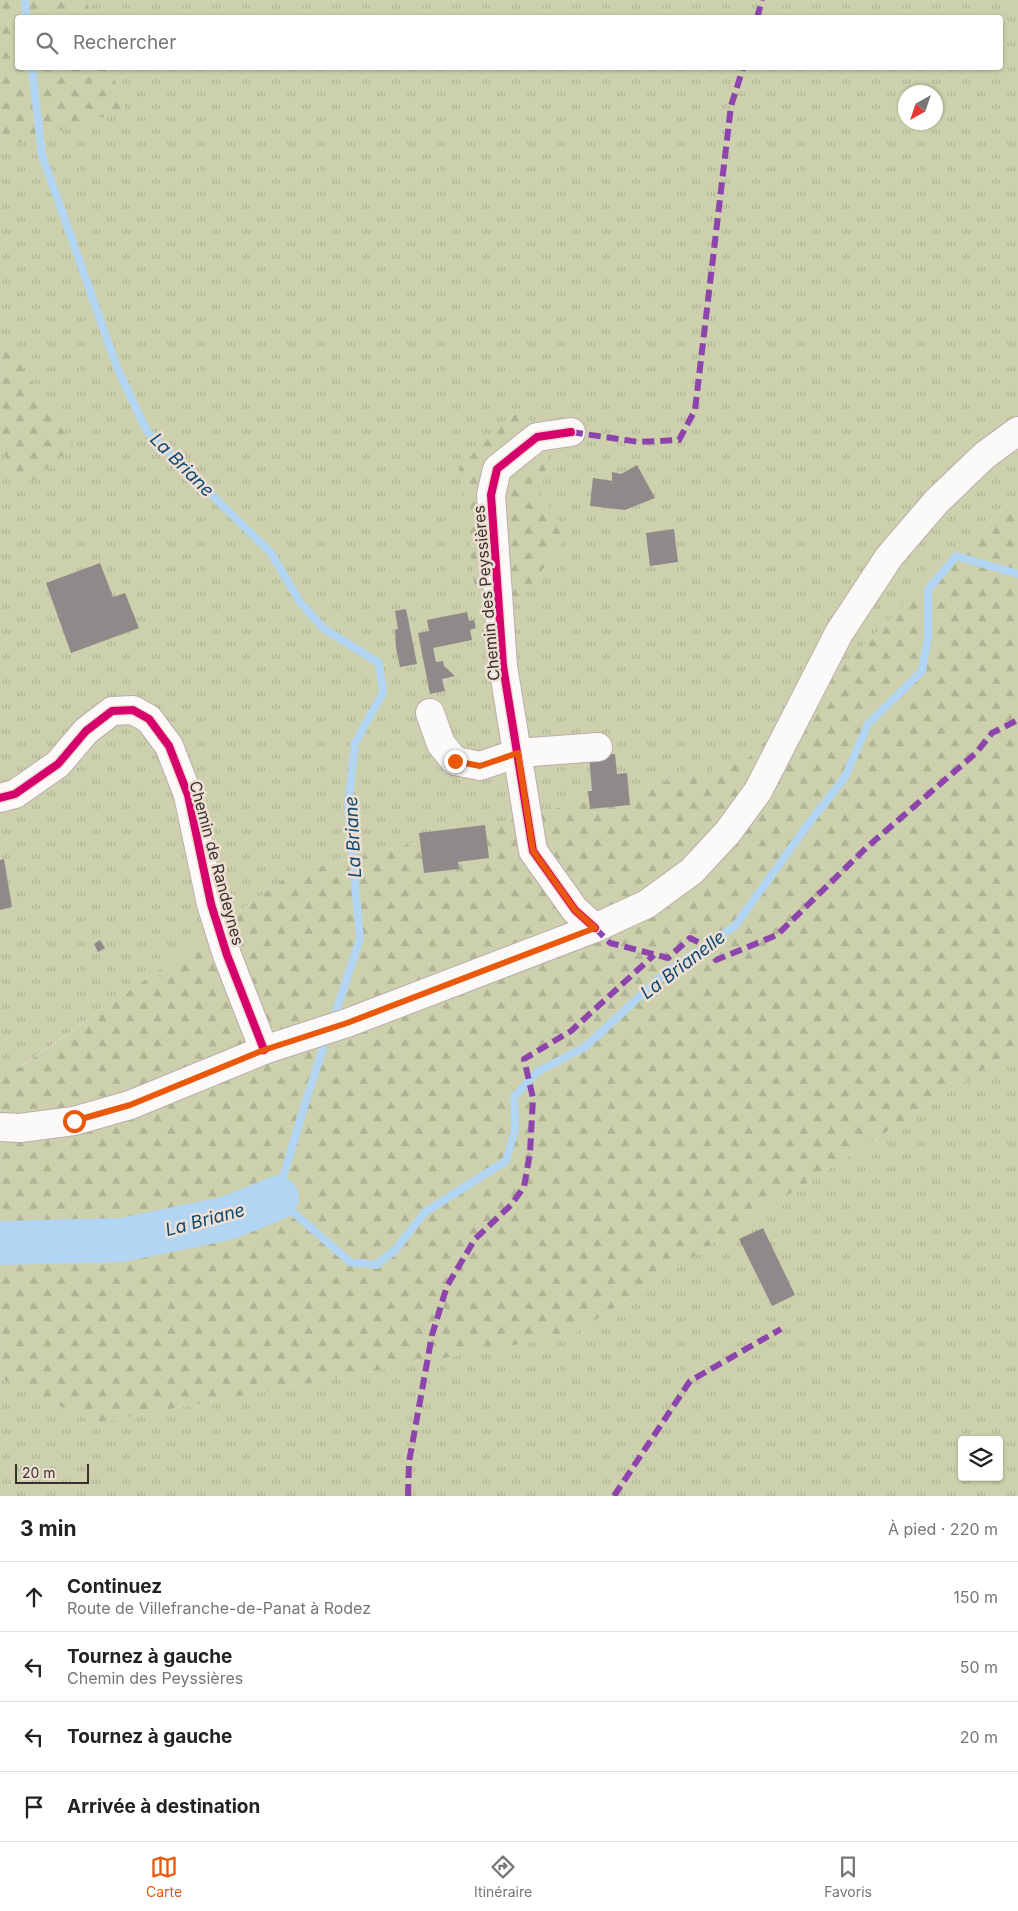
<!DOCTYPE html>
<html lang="fr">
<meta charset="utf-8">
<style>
body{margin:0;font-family:Inter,sans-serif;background:#f6f6f6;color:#222}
.controls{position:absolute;right:15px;bottom:15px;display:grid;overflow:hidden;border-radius:5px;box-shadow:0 1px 4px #0004}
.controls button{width:45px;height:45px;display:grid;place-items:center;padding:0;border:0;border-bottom:1px solid #e0e0e0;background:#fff;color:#222;font:25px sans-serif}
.compass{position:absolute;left:898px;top:85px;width:45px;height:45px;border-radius:50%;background:#fff;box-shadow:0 1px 4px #0004;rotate:220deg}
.scale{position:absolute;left:15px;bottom:12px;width:74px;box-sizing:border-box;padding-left:5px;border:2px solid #37312d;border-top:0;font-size:14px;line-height:18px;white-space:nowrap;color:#37312d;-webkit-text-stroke:4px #eedfd4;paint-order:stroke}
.stop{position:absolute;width:15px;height:15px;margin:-11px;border:4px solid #ea580c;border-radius:50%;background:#fff}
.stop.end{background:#ea580c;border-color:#fff;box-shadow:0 1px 5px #0008}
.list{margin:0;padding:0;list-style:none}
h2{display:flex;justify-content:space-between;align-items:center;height:65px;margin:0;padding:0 20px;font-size:21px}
h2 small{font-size:16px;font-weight:400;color:#767676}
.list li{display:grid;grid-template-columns:32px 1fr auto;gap:15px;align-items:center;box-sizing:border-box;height:70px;padding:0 20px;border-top:1px solid #e0e0e0}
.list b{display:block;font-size:19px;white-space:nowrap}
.list p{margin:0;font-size:16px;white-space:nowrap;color:#767676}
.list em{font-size:16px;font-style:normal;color:#767676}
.icon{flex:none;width:28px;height:28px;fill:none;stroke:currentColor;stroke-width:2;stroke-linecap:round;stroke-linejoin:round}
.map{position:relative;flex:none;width:1018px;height:1496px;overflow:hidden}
.search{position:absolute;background:#fff;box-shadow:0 1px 4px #0004;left:15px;right:15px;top:15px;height:55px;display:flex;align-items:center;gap:12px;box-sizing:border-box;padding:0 18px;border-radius:5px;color:#767676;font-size:19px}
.sheet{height:345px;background:#fff}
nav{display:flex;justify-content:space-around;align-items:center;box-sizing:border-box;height:70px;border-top:1px solid #e0e0e0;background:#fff;font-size:14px;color:#767676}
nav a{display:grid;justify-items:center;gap:2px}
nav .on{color:#ea580c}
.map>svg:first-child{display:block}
.grass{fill:url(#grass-tufts);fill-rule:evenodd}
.forest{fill:url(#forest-firs)}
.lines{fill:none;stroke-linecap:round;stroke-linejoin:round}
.stream{stroke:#b1d5f2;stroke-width:8}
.river{stroke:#b1d5f2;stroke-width:44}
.building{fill:#8e8a8a}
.minor-casing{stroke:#b6b0ab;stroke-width:30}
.major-casing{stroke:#b6b0ab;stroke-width:30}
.minor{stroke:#fcfaf9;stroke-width:28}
.major{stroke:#fcfaf9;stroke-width:28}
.quiet{stroke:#8e44ad;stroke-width:6;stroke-dasharray:12 6;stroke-linecap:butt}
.cycleway-casing{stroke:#eedfd4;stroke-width:11}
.cycleway{stroke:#d6006c;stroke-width:8}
.route{stroke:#ea580c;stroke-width:6}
.labels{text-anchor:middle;stroke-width:5;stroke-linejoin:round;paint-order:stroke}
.street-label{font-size:16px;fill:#37312d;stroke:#eedfd4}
.water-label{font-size:18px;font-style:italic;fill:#0c4a74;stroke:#eedfd4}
</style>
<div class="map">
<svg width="1018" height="1496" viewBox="0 0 1018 1496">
<defs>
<pattern id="grass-tufts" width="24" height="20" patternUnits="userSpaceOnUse" patternTransform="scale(1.25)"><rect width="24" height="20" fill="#ccd0ac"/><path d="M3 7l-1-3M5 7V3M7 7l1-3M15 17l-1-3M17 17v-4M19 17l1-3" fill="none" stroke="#b0b394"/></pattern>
<pattern id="forest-firs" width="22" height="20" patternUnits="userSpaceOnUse" patternTransform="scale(1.25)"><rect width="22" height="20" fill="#ccd0ac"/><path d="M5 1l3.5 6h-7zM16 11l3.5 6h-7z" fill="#b0b394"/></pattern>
</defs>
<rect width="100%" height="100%" fill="#e8e0da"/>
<g class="grass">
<path d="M0,0H1018V494L744,762L292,873L155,973L18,1068L0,1058ZM18,18H1000V68H18ZM906,92H936V122H906Z"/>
<path d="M1018,1047V1496H0V1378L96,1423L573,1334ZM962,1440H999V1477H962Z"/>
</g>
<g class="forest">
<polygon points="0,0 86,0 92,17 18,18 18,68 110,68 126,110 0,148"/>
<polygon points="0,333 73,446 27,485 0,448"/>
<polygon points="521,407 549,455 540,496 569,533 523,596 477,606 459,467"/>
<polygon points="1018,494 1018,1047 573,1334 96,1423 0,1378 0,1058 19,1068 155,973 292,873 744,762"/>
</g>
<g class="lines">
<g class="stream">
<polyline points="25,0 26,18"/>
<polyline points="32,68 42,155 118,370 147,431 271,553 300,602 323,628 379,663 383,693 355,743 348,806 360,939 333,1020"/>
<polyline points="327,1036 303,1110 277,1198 350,1262 376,1265 395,1250 425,1212 506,1161 515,1130 514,1097 537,1072 585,1047 665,973 735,926 806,827 845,777 868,724 922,671 928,637 928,590 956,556 1018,574"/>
</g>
<polyline class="river" points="0,1243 122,1240 228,1218 277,1198"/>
</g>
<g class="building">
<polygon points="637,465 655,498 625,510 590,506 593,478 612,481 612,472 621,474"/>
<polygon points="674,529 678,562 650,566 646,533"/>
<polygon points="100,563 113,597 125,593 139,628 71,653 46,583"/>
<polygon points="406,609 417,664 400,667 396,648 395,630 398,629 395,611"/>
<polygon points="467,612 469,621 474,620 476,628 470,630 472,640 433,648 436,662 443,661 444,666 455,676 442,679 445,691 430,694 418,633 429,631 427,620"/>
<polygon points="615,754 617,774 627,773 630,805 590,809 588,791 592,791 589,756"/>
<polygon points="485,825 489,858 458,862 459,869 424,873 419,833"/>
<polygon points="4,859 12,907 0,910 0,860"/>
<polygon points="100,940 105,948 98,952 94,944"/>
<polygon points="763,1228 795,1295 772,1306 739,1239"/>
</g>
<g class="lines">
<g class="minor-casing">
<g id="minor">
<polyline points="571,432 537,437 497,469 491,495 503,666 533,851 575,910 595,928"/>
<polyline points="430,713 441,744 455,761 480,766 518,753 598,747"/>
<polyline points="0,798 15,794 58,764 86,731 112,711 133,710 149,719 169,746 188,795 211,904 227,955 264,1050"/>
</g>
</g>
<g class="major-casing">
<polyline id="major" points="0,1127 20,1128 74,1121 130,1105 264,1050 347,1023 595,928 647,904 692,871 728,832 758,791 839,633 889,557 937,501 985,455 1018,431"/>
</g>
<use href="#minor" class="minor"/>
<use href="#major" class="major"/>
<g class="quiet">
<polyline points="757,18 762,0"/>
<polyline points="571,432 639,442 679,440 695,410 731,106 743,68"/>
<polyline points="595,928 610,943 668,958 690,938 708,947 716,960 777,935 866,848 976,753 992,733 1018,720"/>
<polyline points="408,1496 409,1462 432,1335 447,1286 475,1239 511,1205 524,1187 530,1153 533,1098 524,1059 571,1031 654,955"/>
<polyline points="614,1496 690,1381 781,1329"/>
</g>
<g class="cycleway-casing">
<g id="cycleway">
<polyline points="571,432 537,437 497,469 491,495 503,666 533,851 575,910 595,928"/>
<polyline points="0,798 15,794 58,764 86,731 112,711 133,710 149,719 169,746 188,795 211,904 227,955 264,1050"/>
</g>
</g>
<use href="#cycleway" class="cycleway"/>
</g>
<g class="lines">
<polyline class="route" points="74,1121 130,1105 264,1050 347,1023 595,928 575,910 533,851 518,753 480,766 455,761"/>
</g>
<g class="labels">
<g class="street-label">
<text transform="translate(486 593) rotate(-95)" y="6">Chemin des Peyssières</text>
<text transform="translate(217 863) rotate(75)" y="6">Chemin de Randeynes</text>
</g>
<g class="water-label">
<text transform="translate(182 465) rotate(45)" y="6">La Briane</text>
<text transform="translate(353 837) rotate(-93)" y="6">La Briane</text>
<text transform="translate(683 965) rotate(-37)" y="6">La Brianelle</text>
<text transform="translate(205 1220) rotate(-15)" y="6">La Briane</text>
</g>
</g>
</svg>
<div class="controls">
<button><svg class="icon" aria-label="layers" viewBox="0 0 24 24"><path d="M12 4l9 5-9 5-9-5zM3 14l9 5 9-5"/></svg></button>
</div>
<svg class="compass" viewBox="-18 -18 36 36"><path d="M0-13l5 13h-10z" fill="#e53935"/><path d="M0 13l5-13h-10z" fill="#767676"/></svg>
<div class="scale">20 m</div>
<div class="stop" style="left:74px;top:1121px"></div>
<div class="stop end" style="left:455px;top:761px"></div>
<div class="search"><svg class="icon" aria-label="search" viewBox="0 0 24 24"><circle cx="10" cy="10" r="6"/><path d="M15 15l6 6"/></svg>Rechercher</div>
</div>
<section class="sheet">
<h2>3 min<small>À pied · 220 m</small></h2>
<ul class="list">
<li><svg class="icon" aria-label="ahead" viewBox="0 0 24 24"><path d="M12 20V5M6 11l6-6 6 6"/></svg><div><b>Continuez</b><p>Route de Villefranche-de-Panat à Rodez</p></div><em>150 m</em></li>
<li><svg class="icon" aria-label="left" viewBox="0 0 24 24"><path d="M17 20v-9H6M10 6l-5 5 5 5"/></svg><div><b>Tournez à gauche</b><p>Chemin des Peyssières</p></div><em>50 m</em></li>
<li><svg class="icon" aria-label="left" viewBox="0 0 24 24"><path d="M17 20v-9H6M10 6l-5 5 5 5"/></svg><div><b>Tournez à gauche</b></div><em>20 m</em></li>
<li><svg class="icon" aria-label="arrive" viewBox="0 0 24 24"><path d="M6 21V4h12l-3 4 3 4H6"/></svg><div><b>Arrivée à destination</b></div></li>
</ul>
</section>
<nav>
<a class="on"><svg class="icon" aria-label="map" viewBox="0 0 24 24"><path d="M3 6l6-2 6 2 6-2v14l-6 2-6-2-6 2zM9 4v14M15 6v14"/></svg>Carte</a>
<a><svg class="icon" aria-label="directions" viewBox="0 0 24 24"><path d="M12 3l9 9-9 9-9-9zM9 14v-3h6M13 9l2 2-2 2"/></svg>Itinéraire</a>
<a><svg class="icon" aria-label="saved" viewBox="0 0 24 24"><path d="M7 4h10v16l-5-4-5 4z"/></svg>Favoris</a>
</nav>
